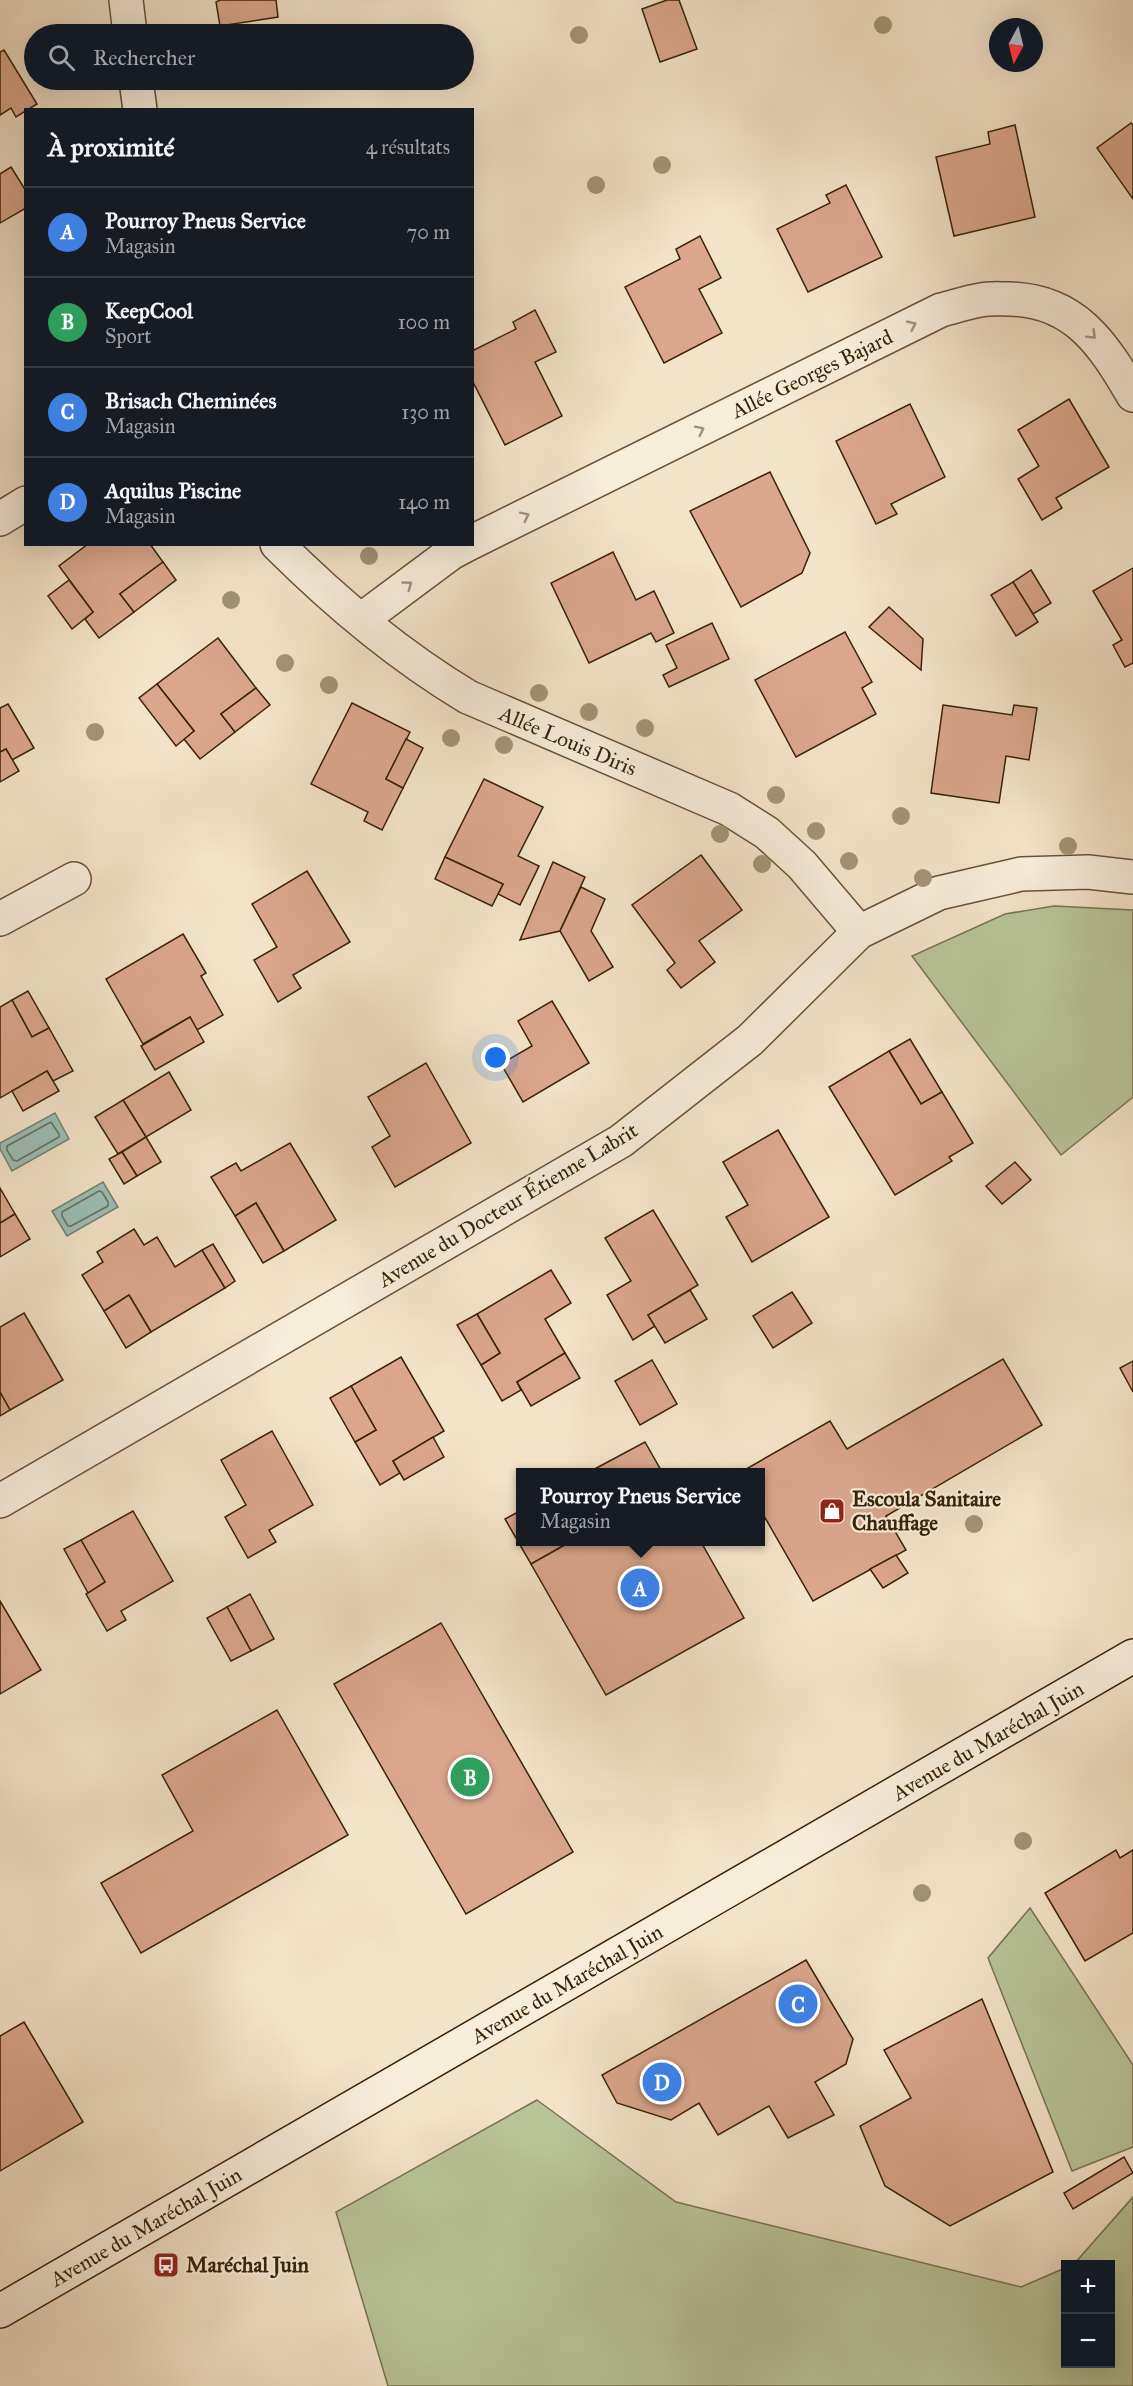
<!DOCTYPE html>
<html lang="fr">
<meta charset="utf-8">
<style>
body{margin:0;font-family:"IM FELL Great Primer",serif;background:#20242c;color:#f1f3f6}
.controls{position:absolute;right:18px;bottom:18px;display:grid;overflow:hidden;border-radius:0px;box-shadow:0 6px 24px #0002}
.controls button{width:54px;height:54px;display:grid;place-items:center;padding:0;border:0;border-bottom:2px solid #363941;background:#171b24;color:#f1f3f6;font:30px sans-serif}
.compass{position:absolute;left:989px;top:18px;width:54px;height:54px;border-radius:50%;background:#171b24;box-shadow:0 6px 24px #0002;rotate:187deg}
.you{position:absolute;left:496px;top:1058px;width:21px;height:21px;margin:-15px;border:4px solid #fff;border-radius:50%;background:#1a73e8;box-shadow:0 0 0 9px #1a73e833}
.badge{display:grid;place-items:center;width:39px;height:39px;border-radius:50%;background:#d93025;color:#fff;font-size:20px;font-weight:700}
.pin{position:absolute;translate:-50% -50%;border:3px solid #fff;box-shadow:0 2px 6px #0006}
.popup{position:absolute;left:516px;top:1468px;width:249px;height:78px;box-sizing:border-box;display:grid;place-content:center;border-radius:0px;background:#171b24;filter:drop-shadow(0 2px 4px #0005);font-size:20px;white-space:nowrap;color:#9ea1a6}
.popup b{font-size:22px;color:#f1f3f6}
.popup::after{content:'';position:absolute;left:50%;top:100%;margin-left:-12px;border:12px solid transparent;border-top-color:#171b24}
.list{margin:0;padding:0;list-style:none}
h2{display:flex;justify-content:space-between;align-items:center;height:78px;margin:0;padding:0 24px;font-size:26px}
h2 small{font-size:20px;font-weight:400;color:#9ea1a6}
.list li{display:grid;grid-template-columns:39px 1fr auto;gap:18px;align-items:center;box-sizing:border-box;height:90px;padding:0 24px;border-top:2px solid #363941}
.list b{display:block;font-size:22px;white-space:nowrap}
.list p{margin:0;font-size:20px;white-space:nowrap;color:#9ea1a6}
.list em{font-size:20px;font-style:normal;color:#9ea1a6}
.icon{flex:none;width:33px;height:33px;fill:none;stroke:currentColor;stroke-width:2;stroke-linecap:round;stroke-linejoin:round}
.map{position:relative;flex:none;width:1133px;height:2386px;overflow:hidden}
.search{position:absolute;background:#171b24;box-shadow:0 6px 24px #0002;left:24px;top:24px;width:450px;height:66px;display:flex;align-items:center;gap:15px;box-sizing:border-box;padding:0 21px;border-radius:33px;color:#9ea1a6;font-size:22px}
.panel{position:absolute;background:#171b24;box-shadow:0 6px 24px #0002;left:24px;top:108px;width:450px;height:438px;border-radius:0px}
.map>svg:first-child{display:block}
.green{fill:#b8c498;stroke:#78744e;stroke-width:1.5}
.water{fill:#9bbeb8;stroke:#738070;stroke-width:1.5}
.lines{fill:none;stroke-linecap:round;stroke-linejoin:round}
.shore{stroke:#6a705e;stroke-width:1.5}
.building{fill:#dba68c;stroke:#382304;stroke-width:1.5}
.minor-casing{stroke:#675335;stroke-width:36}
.secondary-casing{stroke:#382304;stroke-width:36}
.minor{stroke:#f7eddb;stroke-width:33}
.secondary{stroke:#f7eddb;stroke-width:33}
.tree{fill:#a19474}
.oneway{stroke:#a1927a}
.labels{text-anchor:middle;stroke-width:4.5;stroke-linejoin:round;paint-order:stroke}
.street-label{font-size:21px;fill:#382304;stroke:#f7eddb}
.poi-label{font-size:21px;font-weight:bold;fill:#382304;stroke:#f7eddb;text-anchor:start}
</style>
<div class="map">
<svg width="1133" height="2386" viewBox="0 0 1133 2386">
<rect width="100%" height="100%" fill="#f3e3c8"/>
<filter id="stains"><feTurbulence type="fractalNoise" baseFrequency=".00333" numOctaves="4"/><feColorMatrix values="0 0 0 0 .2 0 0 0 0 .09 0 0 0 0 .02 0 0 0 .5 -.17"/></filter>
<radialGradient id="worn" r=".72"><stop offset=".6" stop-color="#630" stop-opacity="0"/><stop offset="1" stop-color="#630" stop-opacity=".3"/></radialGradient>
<g class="green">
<polygon points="1054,906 1133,910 1133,1097 1061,1155 912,956 1005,914"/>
<polygon points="1030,1908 1133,2065 1133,2147 1072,2171 988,1958"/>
<polygon points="537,2100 676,2202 1021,2287 1065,2268 1066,2364 1110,2364 1110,2264 1074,2264 1133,2197 1133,2386 388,2386 336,2212"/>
</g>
<g class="water">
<polygon points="55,1113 69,1139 12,1171 0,1149 0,1143"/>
<polygon points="103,1182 118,1207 67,1236 52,1211"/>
</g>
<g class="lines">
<g class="shore">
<polygon points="51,1122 59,1134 59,1137 17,1161 13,1160 7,1150 7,1146"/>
<polygon points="99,1191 102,1192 108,1202 108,1206 71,1226 68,1226 62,1216 62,1212"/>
</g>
</g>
<g class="building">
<polygon points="220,0 276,0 278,17 220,26 216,2"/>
<polygon points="667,0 679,0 697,49 660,62 642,9"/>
<polygon points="4,50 37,104 16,117 11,108 0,115 0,52"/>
<polygon points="1131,123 1133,125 1133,199 1097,148"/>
<polygon points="1015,125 1035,217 954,236 936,157 990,144 988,132"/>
<polygon points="11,167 26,191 26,208 0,223 0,174"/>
<polygon points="846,185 882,257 808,292 777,229 830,203 826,195"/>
<polygon points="700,236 721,278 699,289 722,333 664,363 625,287 680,259 676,249"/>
<polygon points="535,310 556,352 535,362 562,416 505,445 472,380 472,351 516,329 513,322"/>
<polygon points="1069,399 1109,467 1056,498 1062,508 1042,520 1018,479 1039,466 1018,430"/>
<polygon points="910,404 945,477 891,504 897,514 876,524 836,441"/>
<polygon points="770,472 810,553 802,573 741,607 690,511"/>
<polygon points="88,544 150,544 163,562 120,594 134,612 99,638 85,619 93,612 59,566"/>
<polygon points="613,552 636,600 654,591 674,633 656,642 651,633 589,663 551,583"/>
<polygon points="163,562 176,580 134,612 120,594"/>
<polygon points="1133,568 1133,663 1125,667 1113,645 1122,640 1093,591"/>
<polygon points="1031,570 1051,603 1033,614 1013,582"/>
<polygon points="69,580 93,612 72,629 48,596"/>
<polygon points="1013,582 1038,622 1016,636 991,595"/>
<polygon points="889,607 923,639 921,670 869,627"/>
<polygon points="712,623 729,659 669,687 663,675 677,668 666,645"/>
<polygon points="845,632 872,682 862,688 876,714 796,757 755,680"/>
<polygon points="218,638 256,688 221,714 235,732 200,759 184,739 194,731 157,684"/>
<polygon points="157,684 194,731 176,746 139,698"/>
<polygon points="256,688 270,705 235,732 221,714"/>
<polygon points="352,703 410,732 386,779 403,788 382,830 364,821 368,812 311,784"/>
<polygon points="8,704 34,748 12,760 6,749 0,752 0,708"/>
<polygon points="943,705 1012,715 1014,705 1037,708 1029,760 1006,756 999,803 931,793"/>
<polygon points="406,739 423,748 403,788 386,779"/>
<polygon points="6,749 19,771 0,782 0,752"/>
<polygon points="484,779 543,807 518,856 539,866 520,905 498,894 503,884 445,857"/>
<polygon points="701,855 742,910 699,941 715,962 681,988 667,970 675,963 632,905"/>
<polygon points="445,857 503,884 492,906 435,879"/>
<polygon points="553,862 585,877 560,931 520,940"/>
<polygon points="307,871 350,942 293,975 301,988 278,1002 254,960 277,947 252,904"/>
<polygon points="581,887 605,899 591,931 613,967 589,981 560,931"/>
<polygon points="183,934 206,973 201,976 223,1015 197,1030 190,1017 143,1044 106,979"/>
<polygon points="28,991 49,1028 32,1037 12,1000"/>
<polygon points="12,1000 32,1037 49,1028 73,1071 53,1081 47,1071 0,1098 0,1007"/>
<polygon points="552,1001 589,1063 523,1102 501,1064 532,1046 518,1021"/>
<polygon points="190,1017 204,1042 155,1070 141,1046"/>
<polygon points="910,1039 942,1092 921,1104 889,1051"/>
<polygon points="889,1051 921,1104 942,1092 973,1143 949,1157 952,1161 895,1195 829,1087"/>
<polygon points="426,1063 471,1143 395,1187 372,1147 390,1136 368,1097"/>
<polygon points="47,1071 59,1091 23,1111 12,1091"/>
<polygon points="169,1072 191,1110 146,1137 123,1100"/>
<polygon points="123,1100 146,1137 118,1154 95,1117"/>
<polygon points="778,1130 829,1217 752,1262 726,1217 748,1205 723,1162"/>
<polygon points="146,1137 161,1162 137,1176 122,1152"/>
<polygon points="290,1143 336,1220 284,1251 256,1203 235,1216 211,1177 236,1163 241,1171"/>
<polygon points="122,1152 137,1176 124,1184 109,1159"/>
<polygon points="1015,1162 1031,1180 1002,1204 986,1186"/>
<polygon points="0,1188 15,1214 0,1223"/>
<polygon points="256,1203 284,1251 263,1263 235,1216"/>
<polygon points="653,1210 698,1285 648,1315 655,1326 633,1340 607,1295 631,1281 605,1238"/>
<polygon points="15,1214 30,1239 0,1257 0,1223"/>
<polygon points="134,1229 144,1245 157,1237 175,1267 202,1250 225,1288 151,1332 129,1295 104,1311 82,1275 103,1262 97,1252"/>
<polygon points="213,1244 235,1281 225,1288 202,1250"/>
<polygon points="551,1270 571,1303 545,1319 565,1353 517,1382 521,1390 502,1401 481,1365 500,1353 477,1314"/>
<polygon points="690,1290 707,1319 665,1343 648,1315"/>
<polygon points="792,1292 812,1323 773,1348 753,1316"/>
<polygon points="129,1295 151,1332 126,1348 104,1311"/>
<polygon points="24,1313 63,1380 10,1410 0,1392 0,1327"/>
<polygon points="477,1314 500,1353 481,1365 457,1325"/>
<polygon points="565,1353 580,1378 531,1406 517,1382"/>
<polygon points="401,1357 444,1431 393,1461 400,1473 380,1485 355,1442 376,1430 351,1386"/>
<polygon points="1003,1359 1042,1425 886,1516 906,1550 813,1601 760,1509 760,1472 741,1472 830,1421 847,1449"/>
<polygon points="652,1360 677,1404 640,1425 615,1381"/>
<polygon points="1133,1361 1133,1392 1120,1368"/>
<polygon points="351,1386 376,1430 355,1442 330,1398"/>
<polygon points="0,1392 10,1410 0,1416"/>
<polygon points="272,1431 313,1505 269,1530 276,1542 248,1558 225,1517 246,1505 221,1460"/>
<polygon points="433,1437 444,1457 404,1480 393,1461"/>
<polygon points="645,1442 662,1472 589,1472"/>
<polygon points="133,1511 173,1581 121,1611 126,1620 107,1631 86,1594 105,1582 81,1540"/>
<polygon points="520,1511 520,1542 570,1542 531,1564 505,1519"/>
<polygon points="81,1540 105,1582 88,1593 64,1549"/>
<polygon points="570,1542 701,1542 744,1618 606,1695 531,1564"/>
<polygon points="896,1555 908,1573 883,1588 870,1569"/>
<polygon points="250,1594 274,1639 251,1651 227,1607"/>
<polygon points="0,1601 41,1670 0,1694"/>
<polygon points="227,1607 251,1651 231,1661 207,1618"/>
<polygon points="441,1623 573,1852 466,1914 334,1684"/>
<polygon points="277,1710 348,1835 141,1953 101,1883 193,1831 162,1775"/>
<polygon points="1116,1850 1120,1858 1133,1850 1133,1933 1085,1961 1045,1893"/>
<polygon points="806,1960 853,2039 846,2064 815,2082 834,2115 788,2138 769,2106 718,2135 699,2103 671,2120 617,2103 602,2075"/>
<polygon points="982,1999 1053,2172 950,2226 885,2186 860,2126 911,2098 884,2050"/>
<polygon points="24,2022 83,2122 0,2171 0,2036"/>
<polygon points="1124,2157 1133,2173 1073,2209 1064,2193"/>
</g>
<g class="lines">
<g class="minor-casing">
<g id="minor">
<polyline points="126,0 130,34"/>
<polyline points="136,80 140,110"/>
<polyline points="0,519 26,503"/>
<path d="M472,542L941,310C954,307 967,302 981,300C990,298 1000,299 1009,299C1074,300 1103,343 1133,395"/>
<path d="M277,544C335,602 398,655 468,697L729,809L767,833L802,865L859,932"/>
<polyline points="361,620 451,553 468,544"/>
<polyline points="0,919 74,879"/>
<polyline points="0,1501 621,1141 750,1040 859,932 939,893 1021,874 1088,872 1133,877"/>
</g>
</g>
<g class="secondary-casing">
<polyline id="secondary" points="0,2311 1133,1656"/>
</g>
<use href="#minor" class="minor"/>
<use href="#secondary" class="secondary"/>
</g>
<g class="tree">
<circle cx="883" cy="25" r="9"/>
<circle cx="579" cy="35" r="9"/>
<circle cx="662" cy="165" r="9"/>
<circle cx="596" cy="185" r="9"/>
<circle cx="369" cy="556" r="9"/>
<circle cx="231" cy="600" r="9"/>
<circle cx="285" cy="663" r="9"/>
<circle cx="329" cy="685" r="9"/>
<circle cx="539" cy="693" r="9"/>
<circle cx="589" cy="712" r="9"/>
<circle cx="645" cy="728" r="9"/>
<circle cx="95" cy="732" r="9"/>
<circle cx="451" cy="738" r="9"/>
<circle cx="504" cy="745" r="9"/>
<circle cx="776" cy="795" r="9"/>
<circle cx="901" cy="816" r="9"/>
<circle cx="816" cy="831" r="9"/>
<circle cx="720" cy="834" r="9"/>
<circle cx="1068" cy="846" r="9"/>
<circle cx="849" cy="861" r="9"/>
<circle cx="762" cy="864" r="9"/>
<circle cx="923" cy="878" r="9"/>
<circle cx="974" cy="1524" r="9"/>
<circle cx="1023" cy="1841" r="9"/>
<circle cx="922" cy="1893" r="9"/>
</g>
<defs><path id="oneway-chevron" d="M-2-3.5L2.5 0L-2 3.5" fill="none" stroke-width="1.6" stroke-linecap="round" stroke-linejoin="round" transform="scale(1.5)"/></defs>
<g class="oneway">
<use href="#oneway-chevron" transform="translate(912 325) rotate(-26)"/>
<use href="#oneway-chevron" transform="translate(1092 335) rotate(45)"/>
<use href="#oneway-chevron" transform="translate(700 430) rotate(-26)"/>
<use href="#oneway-chevron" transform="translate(525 516) rotate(-26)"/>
<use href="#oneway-chevron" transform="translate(408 585) rotate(-36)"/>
</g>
<defs>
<g id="shop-square" transform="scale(1.35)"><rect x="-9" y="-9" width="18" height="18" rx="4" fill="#8f2418" stroke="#f7eddb"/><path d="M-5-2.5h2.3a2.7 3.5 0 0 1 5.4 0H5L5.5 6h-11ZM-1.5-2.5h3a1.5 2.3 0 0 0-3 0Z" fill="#fff"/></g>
<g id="bus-square" transform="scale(1.35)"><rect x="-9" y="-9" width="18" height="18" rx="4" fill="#8f2418" stroke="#f7eddb"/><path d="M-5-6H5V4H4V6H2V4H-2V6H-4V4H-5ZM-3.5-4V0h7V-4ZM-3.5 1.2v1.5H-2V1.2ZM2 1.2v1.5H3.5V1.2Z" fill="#fff"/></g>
</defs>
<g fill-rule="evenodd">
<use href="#shop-square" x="832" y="1511"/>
<use href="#bus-square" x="166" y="2265"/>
</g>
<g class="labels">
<g class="street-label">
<text transform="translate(812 374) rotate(-26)" y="7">Allée Georges Bajard</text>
<text transform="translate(568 741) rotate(23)" y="7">Allée Louis Diris</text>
<text transform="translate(508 1205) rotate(-31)" y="7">Avenue du Docteur Étienne Labrit</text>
<text transform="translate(988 1741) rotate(-30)" y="7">Avenue du Maréchal Juin</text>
<text transform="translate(567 1984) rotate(-30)" y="7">Avenue du Maréchal Juin</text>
<text transform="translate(146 2227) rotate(-30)" y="7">Avenue du Maréchal Juin</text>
</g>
<g class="poi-label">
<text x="852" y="1506">Escoula Sanitaire<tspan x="852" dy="24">Chauffage</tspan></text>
<text x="186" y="2272">Maréchal Juin</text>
</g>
</g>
<rect width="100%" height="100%" filter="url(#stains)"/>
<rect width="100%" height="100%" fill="url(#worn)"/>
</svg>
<div class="controls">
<button>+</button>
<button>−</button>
</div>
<svg class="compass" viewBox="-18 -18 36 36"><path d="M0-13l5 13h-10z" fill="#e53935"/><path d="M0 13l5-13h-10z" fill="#9ea1a6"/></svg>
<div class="you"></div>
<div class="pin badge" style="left:640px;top:1588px;background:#3f7fe0">A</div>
<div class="popup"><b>Pourroy Pneus Service</b>Magasin</div>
<div class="pin badge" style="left:470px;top:1777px;background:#2e9e5b">B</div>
<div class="pin badge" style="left:798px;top:2004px;background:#3f7fe0">C</div>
<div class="pin badge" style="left:662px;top:2082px;background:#3f7fe0">D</div>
<div class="search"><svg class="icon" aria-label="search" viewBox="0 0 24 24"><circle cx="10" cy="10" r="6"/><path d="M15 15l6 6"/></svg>Rechercher</div>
<section class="panel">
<h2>À proximité<small>4 résultats</small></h2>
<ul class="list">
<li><span class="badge" style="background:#3f7fe0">A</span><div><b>Pourroy Pneus Service</b><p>Magasin</p></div><em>70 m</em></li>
<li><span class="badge" style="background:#2e9e5b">B</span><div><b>KeepCool</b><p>Sport</p></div><em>100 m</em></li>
<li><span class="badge" style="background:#3f7fe0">C</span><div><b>Brisach Cheminées</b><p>Magasin</p></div><em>130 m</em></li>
<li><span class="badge" style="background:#3f7fe0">D</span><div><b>Aquilus Piscine</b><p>Magasin</p></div><em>140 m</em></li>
</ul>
</section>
</div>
